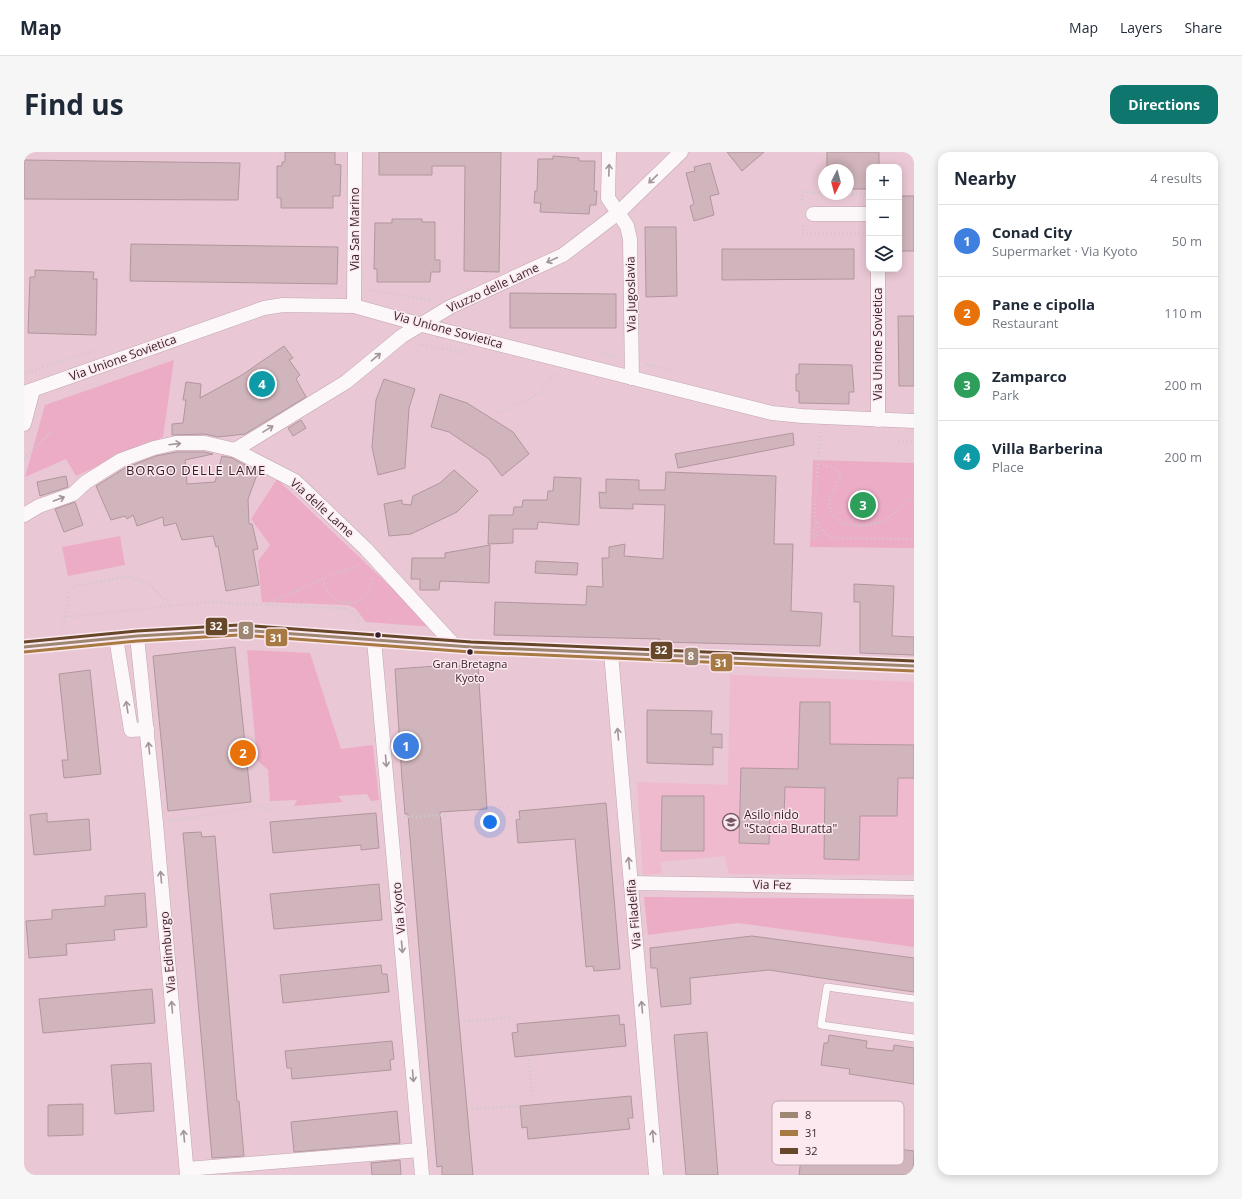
<!DOCTYPE html>
<meta charset="utf-8">
<style>
body{margin:0;font-family:"Open Sans",sans-serif;background:#f6f6f7;color:#1f2937}
.controls{position:absolute;right:12px;top:12px;display:grid;overflow:hidden;border-radius:8px;box-shadow:0 2px 10px #0003}
.controls button{width:36px;height:36px;display:grid;place-items:center;padding:0;border:0;border-bottom:1px solid #e0e1e3;background:#fff;color:#1f2937;font:20px sans-serif}
.compass{position:absolute;left:794px;top:12px;width:36px;height:36px;border-radius:50%;background:#fff;box-shadow:0 2px 10px #0003;rotate:186deg}
.you{position:absolute;left:466px;top:670px;width:14px;height:14px;margin:-10px;border:3px solid #fff;border-radius:50%;background:#1a73e8;box-shadow:0 0 0 6px #1a73e833}
.badge{display:grid;place-items:center;width:26px;height:26px;border-radius:50%;background:#0f766e;color:#fff;font-size:13px;font-weight:700}
.pin{position:absolute;translate:-50% -50%;border:2px solid #fff;box-shadow:0 1px 4px #0006}
.list{margin:0;padding:0;list-style:none}
h2{display:flex;justify-content:space-between;align-items:center;height:52px;margin:0;padding:0 16px;font-size:17px}
h2 small{font-size:13px;font-weight:400;color:#747a83}
.list li{display:grid;grid-template-columns:26px 1fr auto;gap:12px;align-items:center;box-sizing:border-box;height:72px;padding:0 16px;border-top:1px solid #e0e1e3}
.list b{display:block;font-size:15px;white-space:nowrap}
.list p{margin:0;font-size:13px;white-space:nowrap;color:#747a83}
.list em{font-size:13px;font-style:normal;color:#747a83}
.icon{flex:none;width:22px;height:22px;fill:none;stroke:currentColor;stroke-width:2;stroke-linecap:round;stroke-linejoin:round}
.map{position:relative;flex:none;width:890px;height:1023px;overflow:hidden;border-radius:12px}
header{display:flex;align-items:center;gap:24px;box-sizing:border-box;height:56px;padding:0 20px;background:#fff;border-bottom:1px solid #e0e1e3}
header strong{font-size:19px}
nav{display:flex;gap:22px;margin-inline-start:auto;font-size:14px}
.intro{display:flex;align-items:center;justify-content:space-between;box-sizing:border-box;height:96px;padding:0 24px}
h1{margin:0;font-size:28px}
.button{padding:10px 18px;border-radius:12px;background:#0f766e;color:#fff;font-size:14px;font-weight:700}
main{display:flex;gap:24px;padding:0 24px}
aside{flex:1;background:#fff;border-radius:12px;box-shadow:0 2px 10px #0003}
.map>svg:first-child{display:block}
.built{fill:#efb9ce}
.green{fill:#ecacc6}
.building{fill:#d1b5bc;stroke:#b1969e}
.lines{fill:none;stroke-linecap:round;stroke-linejoin:round}
.service-casing{stroke:#c0a6b0;stroke-width:8}
.minor-casing{stroke:#c0a6b0;stroke-width:15}
.path{stroke:#d1c8cc;stroke-width:2.5;stroke-dasharray:1 3;stroke-linecap:butt}
.service{stroke:#fcf7f9;stroke-width:7}
.minor{stroke:#fcf7f9;stroke-width:14}
.bus-1-casing{stroke:#fce8ef;stroke-width:6}
.bus-2-casing{stroke:#fce8ef;stroke-width:6}
.bus-3-casing{stroke:#fce8ef;stroke-width:6}
.bus-1{stroke:#9e8772;stroke-width:3}
.bus-2{stroke:#a77943;stroke-width:3}
.bus-3{stroke:#67472a;stroke-width:3}
.oneway{stroke:#a2959a}
.bus-dot{fill:#351e27;stroke:#fce8ef;stroke-width:1.5}
.labels{text-anchor:middle;stroke-width:3;stroke-linejoin:round;paint-order:stroke}
.bus-label{font-size:11px;fill:#351e27;stroke:#fce8ef}
.street-label{font-size:12px;fill:#351e27;stroke:#fce8ef}
.poi-label{font-size:12px;fill:#351e27;stroke:#fce8ef;text-anchor:start}
.neighbourhood-label{font-size:13px;letter-spacing:1px;fill:#351e27;stroke:#fce8ef}
.key{fill:#fce8ef;stroke:#c0abb3;stroke-width:1}
.key-label{font-size:11px;fill:#351e27}
.line-badge{stroke:#fce8ef;stroke-width:1.5}
.badge-label{font-size:11px;text-anchor:middle;font-weight:bold;fill:#fff}
</style>
<header>
<strong>Map</strong>
<nav><a>Map</a><a>Layers</a><a>Share</a></nav>
</header>
<div class="intro"><h1>Find us</h1><a class="button">Directions</a></div>
<main>
<div class="map">
<svg width="890" height="1023" viewBox="0 0 890 1023">
<rect width="100%" height="100%" fill="#e9c7d4"/>
<polygon class="built" points="706,523 890,530 890,723 705,722 701,704 636,710 638,721 619,723 613,630 704,633"/>
<g class="green">
<polygon points="150,208 139,285 52,324 42,307 1,325 21,253"/>
<polygon points="789,308 890,311 890,396 786,395"/>
<polygon points="253,327 409,475 342,470 331,456 323,453 238,450 234,409 246,393 227,367"/>
<polygon points="96,384 101,413 44,424 38,395"/>
<polygon points="223,498 286,501 317,597 349,593 355,648 347,649 343,642 314,644 319,650 270,654 273,648 246,649 244,618 233,608"/>
<polygon points="620,745 890,747 890,795 714,771 624,783"/>
</g>
<g class="building">
<polygon points="261,0 311,0 311,12 317,13 316,44 309,44 309,56 257,56 257,46 253,46 253,14 258,14 258,10 261,10"/>
<polygon points="355,0 477,0 475,120 440,119 441,14 408,14 408,23 355,23"/>
<polygon points="703,0 740,0 718,19"/>
<polygon points="803,0 855,0 855,15 845,15 845,37 824,37 824,18 803,18"/>
<polygon points="529,4 555,6 555,9 571,9 570,39 573,39 572,53 566,53 565,62 516,60 517,51 510,51 511,39 513,39 514,7 529,7"/>
<polygon points="0,8 216,11 214,48 0,47"/>
<polygon points="686,11 695,42 686,44 690,63 670,69 666,54 670,52 662,21 671,19 670,15"/>
<rect x="875" y="44" width="15" height="55"/>
<polygon points="368,67 398,67 398,70 411,70 411,108 416,108 416,120 407,120 406,130 353,130 353,117 350,117 351,71 368,71"/>
<polygon points="621,75 652,75 653,144 622,145"/>
<polygon points="107,92 314,95 313,132 106,129"/>
<polygon points="698,97 830,97 830,127 698,128"/>
<polygon points="11,118 70,120 69,127 73,127 72,183 4,181 6,125 11,125"/>
<polygon points="486,141 592,142 592,176 486,176"/>
<polygon points="874,164 890,164 890,234 875,234"/>
<polygon points="260,194 269,206 265,208 276,223 272,227 282,245 221,282 194,285 181,282 148,283 148,272 159,271 162,248 159,248 162,230 177,232 176,246 218,223"/>
<polygon points="775,212 828,213 830,240 825,240 825,252 775,251 775,239 772,239 772,222 775,222"/>
<polygon points="360,227 391,237 385,256 381,316 354,323 348,295 352,248"/>
<polygon points="416,242 443,251 489,280 505,302 478,324 465,307 425,280 407,275"/>
<polygon points="277,268 282,276 269,284 264,276"/>
<polygon points="769,281 770,293 654,316 651,302"/>
<polygon points="153,300 180,300 189,302 161,308 163,332 191,330 198,304 208,306 234,320 224,347 225,372 228,372 234,397 229,398 235,433 202,439 194,394 192,395 189,384 158,388 152,371 140,374 139,365 113,374 109,363 103,367 101,364 87,368 72,334 101,316 132,304"/>
<polygon points="430,318 454,339 433,360 387,382 365,384 360,352 378,348 378,352 387,353 389,344 416,331"/>
<polygon points="642,320 752,324 750,392 769,392 767,459 798,461 796,494 635,490 636,487 470,483 471,450 562,453 563,434 579,435 578,406 585,406 585,395 601,392 600,404 639,407 641,353 609,352 609,357 576,356 575,340 582,341 582,327 615,328 615,338 641,338"/>
<polygon points="42,324 44,335 16,344 13,330"/>
<polygon points="530,325 557,326 555,373 514,370 513,377 489,377 489,391 464,392 465,363 489,363 490,355 498,355 499,348 523,348 524,339 529,339"/>
<polygon points="51,350 59,373 40,380 31,357"/>
<polygon points="466,393 465,431 416,429 415,438 396,438 396,427 387,427 388,406 421,406 421,401"/>
<polygon points="512,409 554,411 553,423 511,421"/>
<polygon points="830,432 870,434 868,484 890,485 890,503 836,501 836,450 830,450"/>
<polygon points="211,495 227,650 144,659 129,504"/>
<polygon points="412,514 454,514 463,657 416,660 449,1023 418,1023 418,1014 413,1015 384,662 381,662 378,627 371,517"/>
<polygon points="66,518 77,622 40,626 38,608 44,608 35,522"/>
<polygon points="776,550 806,550 806,592 890,593 890,626 874,626 873,664 836,664 835,708 800,707 801,636 761,635 760,664 746,663 745,692 715,691 717,616 774,617"/>
<polygon points="623,558 688,559 687,582 698,582 698,596 689,595 689,613 623,611"/>
<polygon points="638,644 680,644 680,699 637,699"/>
<polygon points="582,651 596,817 570,819 569,814 562,815 551,687 494,691 492,668 496,667 495,659"/>
<polygon points="23,661 23,670 65,667 67,698 10,703 6,663"/>
<polygon points="352,661 355,696 337,698 337,693 249,701 246,670"/>
<polygon points="177,680 178,685 191,684 213,949 215,949 220,1004 188,1006 159,681"/>
<polygon points="355,732 358,768 250,777 246,742"/>
<polygon points="121,741 123,775 90,778 91,788 42,792 43,803 5,806 2,769 28,767 28,758 81,754 81,744"/>
<polygon points="728,784 890,806 890,840 745,818 666,826 667,852 637,855 633,816 627,816 626,796"/>
<polygon points="357,813 358,822 363,822 365,840 259,851 256,823"/>
<polygon points="128,837 131,871 19,881 15,847"/>
<polygon points="595,863 596,873 600,872 602,894 491,905 488,881 494,880 493,872"/>
<polygon points="683,880 694,1023 662,1023 650,883"/>
<polygon points="805,883 843,889 842,896 869,899 870,893 890,896 890,932 825,922 826,917 797,913 800,891 804,891"/>
<polygon points="368,889 370,907 366,908 367,918 268,927 267,916 263,916 261,899"/>
<polygon points="127,911 130,959 91,962 87,913"/>
<polygon points="607,944 609,966 604,966 606,977 504,987 503,975 498,976 496,954"/>
<polygon points="59,952 59,983 24,984 24,953"/>
<polygon points="373,959 376,991 270,1000 267,970"/>
<polygon points="779,992 846,1001 847,994 890,999 889,1023 775,1023"/>
<polygon points="376,1008 377,1023 348,1023 347,1011"/>
</g>
<g class="lines">
<g class="service-casing">
<polyline id="service" points="890,847 803,835 797,873 890,886"/>
</g>
<g class="minor-casing">
<g id="minor">
<polyline points="585,0 584,46 603,74 606,87 608,226"/>
<polyline points="789,62 845,62"/>
<polyline points="854,117 854,268"/>
<polyline points="330,154 331,0"/>
<polyline points="0,241 240,156 259,153 330,154 398,173 748,261 778,264 890,269"/>
<polyline points="0,272 9,238"/>
<polyline points="211,298 322,230 378,184 426,155 539,103 594,61 657,0"/>
<polyline points="0,363 15,354 49,342 62,330 97,308 130,296 152,291 181,291 211,298 271,329 342,397 431,494"/>
<polyline points="113,484 132,671 163,1023"/>
<polyline points="92,486 107,578 123,577"/>
<polyline points="350,488 398,1023"/>
<polyline points="0,495 113,484 215,478 447,495 890,514"/>
<polyline points="587,501 632,1023"/>
<polyline points="607,731 890,736"/>
<polyline points="163,1017 396,998"/>
</g>
</g>
<g class="path">
<polyline points="824,42 845,42"/>
<polyline points="778,52 778,40 800,41"/>
<polyline points="779,73 779,81 844,81 844,105"/>
<polyline points="261,137 316,135"/>
<polyline points="345,138 407,148"/>
<polyline points="395,192 443,201"/>
<polyline points="576,201 594,205"/>
<polyline points="622,212 650,219"/>
<polyline points="0,222 70,199"/>
<polyline points="475,261 514,242 532,221"/>
<polyline points="796,280 790,365 799,380 808,386 890,387"/>
<polyline points="875,289 890,289"/>
<polyline points="0,307 27,280"/>
<path d="M795,312L809,315L816,323C816,333 805,339 805,351C807,377 843,377 861,368C872,362 878,350 890,345"/>
<polyline points="792,370 789,385 793,385 793,378"/>
<path d="M298,427C306,459 348,460 349,425"/>
<polyline points="243,452 298,427 336,413"/>
<polyline points="41,465 45,438 52,434 105,424 125,432 147,454"/>
<polyline points="37,476 41,465 184,450 324,457 331,462 336,472"/>
<polyline points="467,656 485,654"/>
<polyline points="380,665 422,663"/>
<polyline points="146,669 236,654 245,658"/>
<polyline points="440,869 485,866"/>
<polyline points="505,907 508,947"/>
<polyline points="448,957 494,954"/>
</g>
<use href="#service" class="service"/>
<use href="#minor" class="minor"/>
<g class="bus-1-casing">
<polyline id="bus-1" points="0,495 113,484 215,478 447,495 890,514"/>
</g>
<g class="bus-2-casing">
<polyline id="bus-2" points="0,500 113,489 215,483 447,500 890,519"/>
</g>
<g class="bus-3-casing">
<polyline id="bus-3" points="0,490 113,479 215,473 447,490 890,509"/>
</g>
<use href="#bus-1" class="bus-1"/>
<use href="#bus-2" class="bus-2"/>
<use href="#bus-3" class="bus-3"/>
</g>
<defs><path id="oneway-shaft" d="M-6 0H5M1.5-3L5.5 0L1.5 3" fill="none" stroke-width="1.6" stroke-linecap="round" stroke-linejoin="round"/></defs>
<g class="oneway">
<use href="#oneway-shaft" transform="translate(585 18) rotate(-88)"/>
<use href="#oneway-shaft" transform="translate(629 27) rotate(136)"/>
<use href="#oneway-shaft" transform="translate(528 108) rotate(155)"/>
<use href="#oneway-shaft" transform="translate(352 205) rotate(-40)"/>
<use href="#oneway-shaft" transform="translate(244 277) rotate(-31)"/>
<use href="#oneway-shaft" transform="translate(151 292) rotate(-7)"/>
<use href="#oneway-shaft" transform="translate(35 347) rotate(-20)"/>
<use href="#oneway-shaft" transform="translate(103 555) rotate(-99)"/>
<use href="#oneway-shaft" transform="translate(594 582) rotate(-95)"/>
<use href="#oneway-shaft" transform="translate(125 596) rotate(-96)"/>
<use href="#oneway-shaft" transform="translate(362 609) rotate(85)"/>
<use href="#oneway-shaft" transform="translate(605 711) rotate(-95)"/>
<use href="#oneway-shaft" transform="translate(137 725) rotate(-95)"/>
<use href="#oneway-shaft" transform="translate(378 795) rotate(85)"/>
<use href="#oneway-shaft" transform="translate(148 855) rotate(-95)"/>
<use href="#oneway-shaft" transform="translate(618 855) rotate(-95)"/>
<use href="#oneway-shaft" transform="translate(389 924) rotate(85)"/>
<use href="#oneway-shaft" transform="translate(160 984) rotate(-95)"/>
<use href="#oneway-shaft" transform="translate(629 984) rotate(-94)"/>
</g>
<defs>
<g id="school-ring" transform="scale(0.9)"><circle r="9.5" fill="#fce8ef" stroke="#745964" stroke-width="1.5"/><path d="M0-5L7-2L0 1L-7-2ZM-4 1L0 2.5L4 1V4Q0 6-4 4Z" fill="#745964"/></g>
</defs>
<g fill-rule="evenodd">
<use href="#school-ring" x="707" y="670"/>
</g>
<g class="bus-dot">
<circle cx="354" cy="483" r="3.5"/>
<circle cx="446" cy="500" r="3.5"/>
</g>
<g class="labels">
<g class="bus-label">
<text x="446" y="516">Gran Bretagna<tspan x="446" dy="14">Kyoto</tspan></text>
</g>
<g class="street-label">
<text transform="translate(331 77) rotate(-90)" y="4">Via San Marino</text>
<text transform="translate(469 136) rotate(-25)" y="4">Viuzzo delle Lame</text>
<text transform="translate(607 142) rotate(-91)" y="4">Via Jugoslavia</text>
<text transform="translate(424 178) rotate(15)" y="4">Via Unione Sovietica</text>
<text transform="translate(854 192) rotate(-90)" y="4">Via Unione Sovietica</text>
<text transform="translate(99 206) rotate(-20)" y="4">Via Unione Sovietica</text>
<text transform="translate(298 356) rotate(42)" y="4">Via delle Lame</text>
<text transform="translate(748 733) rotate(1)" y="4">Via Fez</text>
<text transform="translate(375 756) rotate(-95)" y="4">Via Kyoto</text>
<text transform="translate(610 762) rotate(-95)" y="4">Via Filadelfia</text>
<text transform="translate(144 800) rotate(-95)" y="4">Via Edimburgo</text>
</g>
<g class="poi-label">
<text x="720" y="667">Asilo nido<tspan x="720" dy="14">"Staccia Buratta"</tspan></text>
</g>
<g class="neighbourhood-label">
<text x="172" y="323">BORGO DELLE LAME</text>
</g>
</g>
<rect x="748" y="949" width="132" height="64" rx="6" class="key"/>
<rect x="756" y="960" width="18" height="6" fill="#9e8772"/>
<rect x="756" y="978" width="18" height="6" fill="#a77943"/>
<rect x="756" y="996" width="18" height="6" fill="#67472a"/>
<g class="key-label">
<text x="781" y="967">8</text>
<text x="781" y="985">31</text>
<text x="781" y="1003">32</text>
</g>
<g class="line-badge">
<rect x="181" y="465" width="23" height="19" rx="4" fill="#67472a"/>
<rect x="214" y="469" width="16" height="19" rx="4" fill="#9e8772"/>
<rect x="241" y="476" width="23" height="19" rx="4" fill="#a77943"/>
<rect x="626" y="489" width="23" height="19" rx="4" fill="#67472a"/>
<rect x="660" y="495" width="15" height="19" rx="4" fill="#9e8772"/>
<rect x="686" y="501" width="23" height="19" rx="4" fill="#a77943"/>
</g>
<g class="badge-label">
<text x="192" y="478">32</text>
<text x="222" y="482">8</text>
<text x="252" y="490">31</text>
<text x="637" y="502">32</text>
<text x="667" y="508">8</text>
<text x="697" y="515">31</text>
</g>
</svg>
<div class="controls">
<button>+</button>
<button>−</button>
<button><svg class="icon" aria-label="layers" viewBox="0 0 24 24"><path d="M12 4l9 5-9 5-9-5zM3 14l9 5 9-5"/></svg></button>
</div>
<svg class="compass" viewBox="-18 -18 36 36"><path d="M0-13l5 13h-10z" fill="#e53935"/><path d="M0 13l5-13h-10z" fill="#747a83"/></svg>
<div class="you"></div>
<div class="pin badge" style="left:382px;top:594px;background:#3f7fe0">1</div>
<div class="pin badge" style="left:219px;top:601px;background:#e8710a">2</div>
<div class="pin badge" style="left:839px;top:353px;background:#2e9e5b">3</div>
<div class="pin badge" style="left:238px;top:232px;background:#0f9aa8">4</div>
</div>
<aside>
<h2>Nearby<small>4 results</small></h2>
<ul class="list">
<li><span class="badge" style="background:#3f7fe0">1</span><div><b>Conad City</b><p>Supermarket · Via Kyoto</p></div><em>50 m</em></li>
<li><span class="badge" style="background:#e8710a">2</span><div><b>Pane e cipolla</b><p>Restaurant</p></div><em>110 m</em></li>
<li><span class="badge" style="background:#2e9e5b">3</span><div><b>Zamparco</b><p>Park</p></div><em>200 m</em></li>
<li><span class="badge" style="background:#0f9aa8">4</span><div><b>Villa Barberina</b><p>Place</p></div><em>200 m</em></li>
</ul>
</aside>
</main>
